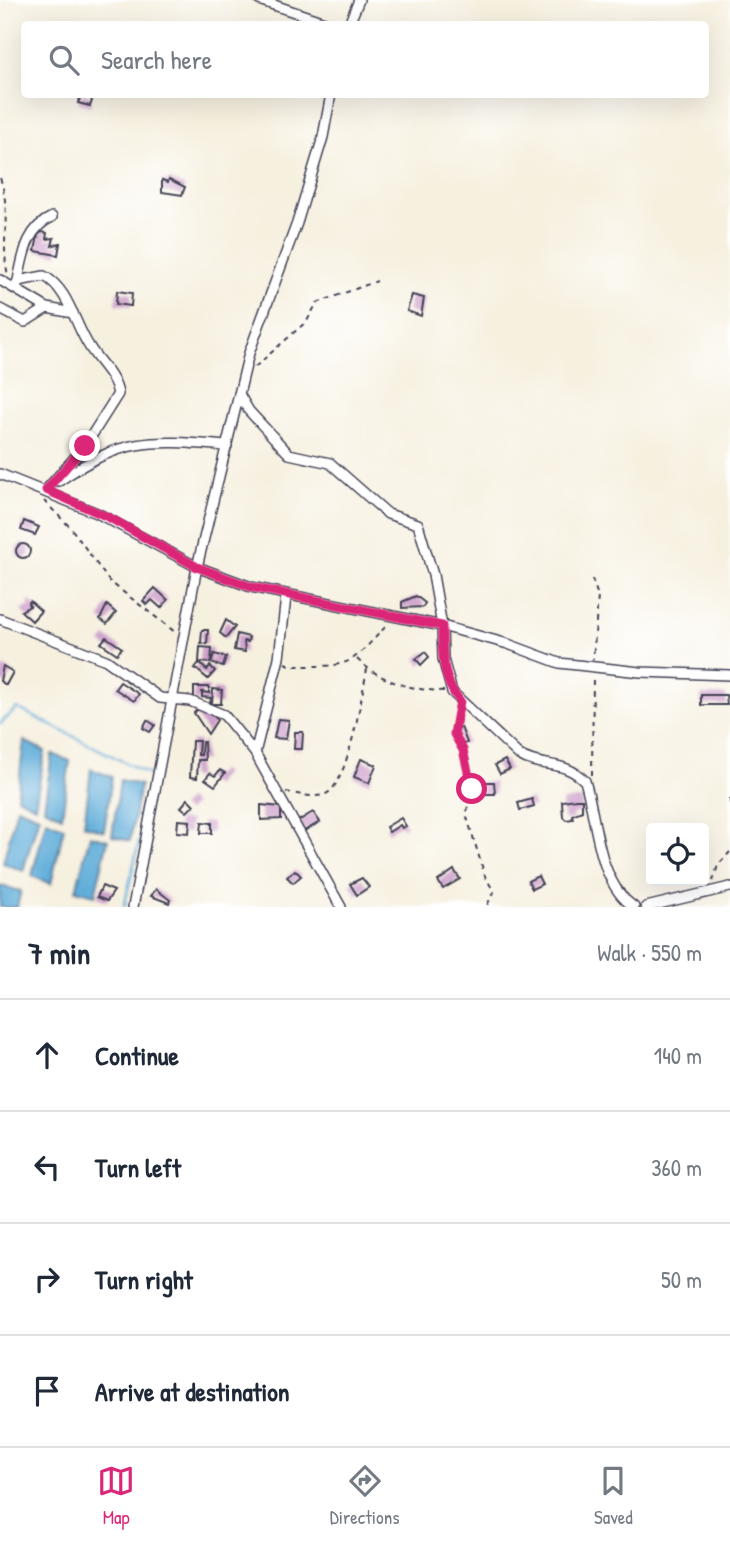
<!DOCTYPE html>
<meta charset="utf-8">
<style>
body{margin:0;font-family:"Patrick Hand",sans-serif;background:#f6f6f7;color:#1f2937}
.controls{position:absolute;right:21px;bottom:21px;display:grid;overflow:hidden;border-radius:7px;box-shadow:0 7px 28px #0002}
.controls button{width:63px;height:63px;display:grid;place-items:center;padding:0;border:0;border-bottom:2px solid #e0e1e3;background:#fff;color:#1f2937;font:35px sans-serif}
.stop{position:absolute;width:21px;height:21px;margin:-16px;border:5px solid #db2777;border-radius:50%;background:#fff}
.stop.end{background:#db2777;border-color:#fff;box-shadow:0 2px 7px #0008}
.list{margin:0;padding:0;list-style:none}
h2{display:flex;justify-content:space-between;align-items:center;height:91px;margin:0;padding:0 28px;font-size:30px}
h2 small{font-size:23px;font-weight:400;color:#747a83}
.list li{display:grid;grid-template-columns:46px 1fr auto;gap:21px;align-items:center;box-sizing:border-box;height:112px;padding:0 28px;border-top:2px solid #e0e1e3}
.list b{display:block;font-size:26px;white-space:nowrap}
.list em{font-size:23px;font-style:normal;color:#747a83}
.icon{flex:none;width:38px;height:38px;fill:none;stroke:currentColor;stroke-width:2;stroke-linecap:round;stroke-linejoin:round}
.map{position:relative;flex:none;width:730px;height:907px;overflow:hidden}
.search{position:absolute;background:#fff;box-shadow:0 7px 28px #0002;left:21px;right:21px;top:21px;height:77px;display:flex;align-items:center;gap:18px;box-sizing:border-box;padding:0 24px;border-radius:7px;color:#747a83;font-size:26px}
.sheet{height:539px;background:#fff}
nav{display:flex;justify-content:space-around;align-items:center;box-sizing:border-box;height:98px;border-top:2px solid #e0e1e3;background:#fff;font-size:19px;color:#747a83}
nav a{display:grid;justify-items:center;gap:4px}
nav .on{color:#db2777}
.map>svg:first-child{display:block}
.water{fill:#60add9;stroke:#41688a;stroke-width:2}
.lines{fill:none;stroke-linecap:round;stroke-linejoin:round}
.stream{stroke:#60add9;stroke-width:2.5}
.building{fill:#cea0cb}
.minor-casing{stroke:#424154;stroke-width:12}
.path{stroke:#424154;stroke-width:2;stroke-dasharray:5 5;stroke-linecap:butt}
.minor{stroke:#fff;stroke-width:9}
.route{stroke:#db2777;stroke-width:9}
</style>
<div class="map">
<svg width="730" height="907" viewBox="0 0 730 907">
<rect width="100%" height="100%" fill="#fff"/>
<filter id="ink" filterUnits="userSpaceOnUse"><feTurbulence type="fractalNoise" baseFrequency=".0143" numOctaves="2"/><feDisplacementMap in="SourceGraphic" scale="14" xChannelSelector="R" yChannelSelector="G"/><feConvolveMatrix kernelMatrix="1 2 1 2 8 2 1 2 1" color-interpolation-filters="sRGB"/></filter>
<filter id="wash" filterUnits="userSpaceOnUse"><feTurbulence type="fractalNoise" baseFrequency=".00686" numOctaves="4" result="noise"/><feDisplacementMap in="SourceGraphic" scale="28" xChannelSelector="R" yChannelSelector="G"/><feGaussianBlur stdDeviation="1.57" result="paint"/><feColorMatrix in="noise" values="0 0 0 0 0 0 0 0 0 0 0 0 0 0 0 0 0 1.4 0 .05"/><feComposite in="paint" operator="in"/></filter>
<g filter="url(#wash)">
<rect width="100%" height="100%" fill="#f6f0df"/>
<g class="water">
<polygon points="24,741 45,751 35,806 17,797"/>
<polygon points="52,754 70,761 62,816 44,808"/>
<polygon points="91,769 112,777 104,831 84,825"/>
<polygon points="120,780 140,785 130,841 112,836"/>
<polygon points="17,807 39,816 23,871 3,863"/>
<polygon points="46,820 64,827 51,884 32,876"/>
<polygon points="90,835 108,840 95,895 76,890"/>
<polygon points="0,886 21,891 17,907 0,907"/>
</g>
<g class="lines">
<g class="stream">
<polyline points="0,724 17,708 154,777"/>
<polyline points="124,907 150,794"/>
</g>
</g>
<g id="blocks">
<g class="building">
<polygon points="82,94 88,94 92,101 90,106 78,103"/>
<polygon points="169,179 185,187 182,195 162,192 162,180 168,182"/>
<polygon points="42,232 47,233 46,239 54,238 52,246 60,243 58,255 35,251 38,235"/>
<polygon points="117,291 132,293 131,306 116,304"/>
<polygon points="412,295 424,298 421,316 407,311"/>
<polygon points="24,521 39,527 35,535 21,530"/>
<circle cx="23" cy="551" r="7"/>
<polygon points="155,588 168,600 161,608 152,600 147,605 143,601"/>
<polygon points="416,596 425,603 423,607 402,608 402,602"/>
<polygon points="30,601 41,611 32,621 21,611 30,606 28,604"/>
<polygon points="107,605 116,613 107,624 100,619"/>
<polygon points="226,620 235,627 226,638 220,633"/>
<polygon points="202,630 208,630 207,644 201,643"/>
<polygon points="237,634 249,637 248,642 244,641 245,652 234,650"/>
<polygon points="106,637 122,648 117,654 101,643"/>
<polygon points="200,647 212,648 211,663 199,662"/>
<polygon points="425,652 429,657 421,665 416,659"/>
<polygon points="214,654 226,657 223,667 211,663"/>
<polygon points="199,663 207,670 210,666 215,671 208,679 195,668"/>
<polygon points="3,666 13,672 6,685 0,681"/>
<polygon points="120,682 139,694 134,701 115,689"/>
<polygon points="194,687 209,687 209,693 202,692 202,697 211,698 210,704 194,700"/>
<polygon points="213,689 222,690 221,704 212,704"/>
<polygon points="701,695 726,695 727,705 701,705"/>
<polygon points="198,709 213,714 217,720 208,734 194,713"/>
<polygon points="278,719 289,720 286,739 274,738"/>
<polygon points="147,720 155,725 150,732 143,728"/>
<polygon points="461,727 467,743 462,745 455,729"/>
<polygon points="295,732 303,732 302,749 294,749"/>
<polygon points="192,741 199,741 198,755 201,755 202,742 204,742 205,760 198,760 197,778 190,777"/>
<polygon points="361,759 376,765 369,783 354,777"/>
<polygon points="505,760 510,769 500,774 495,765"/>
<polygon points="220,770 225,773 215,786 205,779 210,773 215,776"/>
<polygon points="481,782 494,782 495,794 482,794"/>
<polygon points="188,799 194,805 187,812 181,807"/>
<polygon points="532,799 534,806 520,810 518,803"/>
<polygon points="576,799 582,799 582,811 572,815 573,819 566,820 563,817 562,801"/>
<polygon points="261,805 281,807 281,819 261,820"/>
<polygon points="313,812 320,822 304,831 302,827 299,829 295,823"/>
<polygon points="401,818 406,826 402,828 400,825 389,832 386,827"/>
<polygon points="178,820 190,821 189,833 177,832"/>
<polygon points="202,822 212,823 212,833 201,833"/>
<polygon points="295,870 301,876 293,883 287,877"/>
<polygon points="454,870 460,879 443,889 438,881"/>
<polygon points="538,876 542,884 532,889 528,881"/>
<polygon points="362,878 369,887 357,895 350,884"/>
<polygon points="102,886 114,891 107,901 97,897"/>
<polygon points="156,889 170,900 169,903 151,896"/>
</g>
</g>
</g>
<g filter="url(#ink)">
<use href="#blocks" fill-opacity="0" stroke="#424154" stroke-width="2"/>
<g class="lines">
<g class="minor-casing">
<g id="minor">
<polyline points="259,0 330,24"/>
<polyline points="349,24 359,0"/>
<polyline points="0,280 47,308 73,313"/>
<path d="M18,281L44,276C68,288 75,325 89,346C99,363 115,375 118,394L85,446L46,490"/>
<path d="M16,289C23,262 23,230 52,217"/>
<polyline points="0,309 25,322 47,308"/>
<path d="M239,394L249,411L289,454L330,463L388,514L418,524L433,575L442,626L443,659L452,692L519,755C542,769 563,759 585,781C597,820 597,882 634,907"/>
<polyline points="0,474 97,513 197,567 251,587 442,626 508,644 559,663 640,672 730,675"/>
<path d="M59,481C124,436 153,440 227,446"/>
<polyline points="0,619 106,660 160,698 190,701 224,715 255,753 341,907"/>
<polyline points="255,753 279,658 286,597"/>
<polyline points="133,907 197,567 249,353 297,223 323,137 331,94"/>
<polyline points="646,907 730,887"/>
</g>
</g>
<g class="path">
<path d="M0,178C12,211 0,243 8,275"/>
<polyline points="255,367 307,321 317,303 377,281"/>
<polyline points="44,501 71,528 109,581 175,632"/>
<polyline points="592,579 598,596 593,660"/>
<path d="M357,659C381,682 411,690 444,691"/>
<path d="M285,663L292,666C352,666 347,668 388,624"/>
<polyline points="458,711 454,734 463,750 472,789 466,814 485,876 494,892 486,907"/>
<polyline points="592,775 593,676"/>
<path d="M286,792C298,794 320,800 329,792C349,777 362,694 367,669"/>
<polyline points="730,799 730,806"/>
<polyline points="713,881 718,865 730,852"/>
</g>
<use href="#minor" class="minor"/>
</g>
</g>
<g class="lines" filter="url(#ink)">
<path class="route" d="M85,446L46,490L110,518L197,567L251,587L442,626C442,652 442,681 460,701L454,734L463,750L472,789"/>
</g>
</svg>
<div class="controls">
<button><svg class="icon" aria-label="locate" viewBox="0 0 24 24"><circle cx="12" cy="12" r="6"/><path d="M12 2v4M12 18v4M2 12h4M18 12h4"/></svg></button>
</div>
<div class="stop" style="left:472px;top:789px"></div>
<div class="stop end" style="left:85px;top:446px"></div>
<div class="search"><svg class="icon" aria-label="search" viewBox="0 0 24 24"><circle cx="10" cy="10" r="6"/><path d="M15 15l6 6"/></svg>Search here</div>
</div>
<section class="sheet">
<h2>7 min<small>Walk · 550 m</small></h2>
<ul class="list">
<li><svg class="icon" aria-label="ahead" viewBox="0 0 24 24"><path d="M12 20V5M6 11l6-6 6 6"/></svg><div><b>Continue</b></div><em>140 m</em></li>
<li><svg class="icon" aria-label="left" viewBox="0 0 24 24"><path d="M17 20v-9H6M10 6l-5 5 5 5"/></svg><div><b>Turn left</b></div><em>360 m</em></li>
<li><svg class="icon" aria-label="right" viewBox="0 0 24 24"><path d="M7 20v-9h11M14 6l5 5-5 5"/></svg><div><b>Turn right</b></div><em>50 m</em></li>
<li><svg class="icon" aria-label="arrive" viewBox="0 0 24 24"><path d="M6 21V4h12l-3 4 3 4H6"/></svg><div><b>Arrive at destination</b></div></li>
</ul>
</section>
<nav>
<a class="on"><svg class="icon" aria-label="map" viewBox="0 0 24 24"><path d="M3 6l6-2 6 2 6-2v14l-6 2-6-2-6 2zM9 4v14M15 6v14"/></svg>Map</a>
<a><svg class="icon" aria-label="directions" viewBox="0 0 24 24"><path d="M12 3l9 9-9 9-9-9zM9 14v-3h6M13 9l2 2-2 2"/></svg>Directions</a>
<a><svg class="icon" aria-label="saved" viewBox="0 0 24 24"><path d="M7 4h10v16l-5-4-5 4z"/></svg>Saved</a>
</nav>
